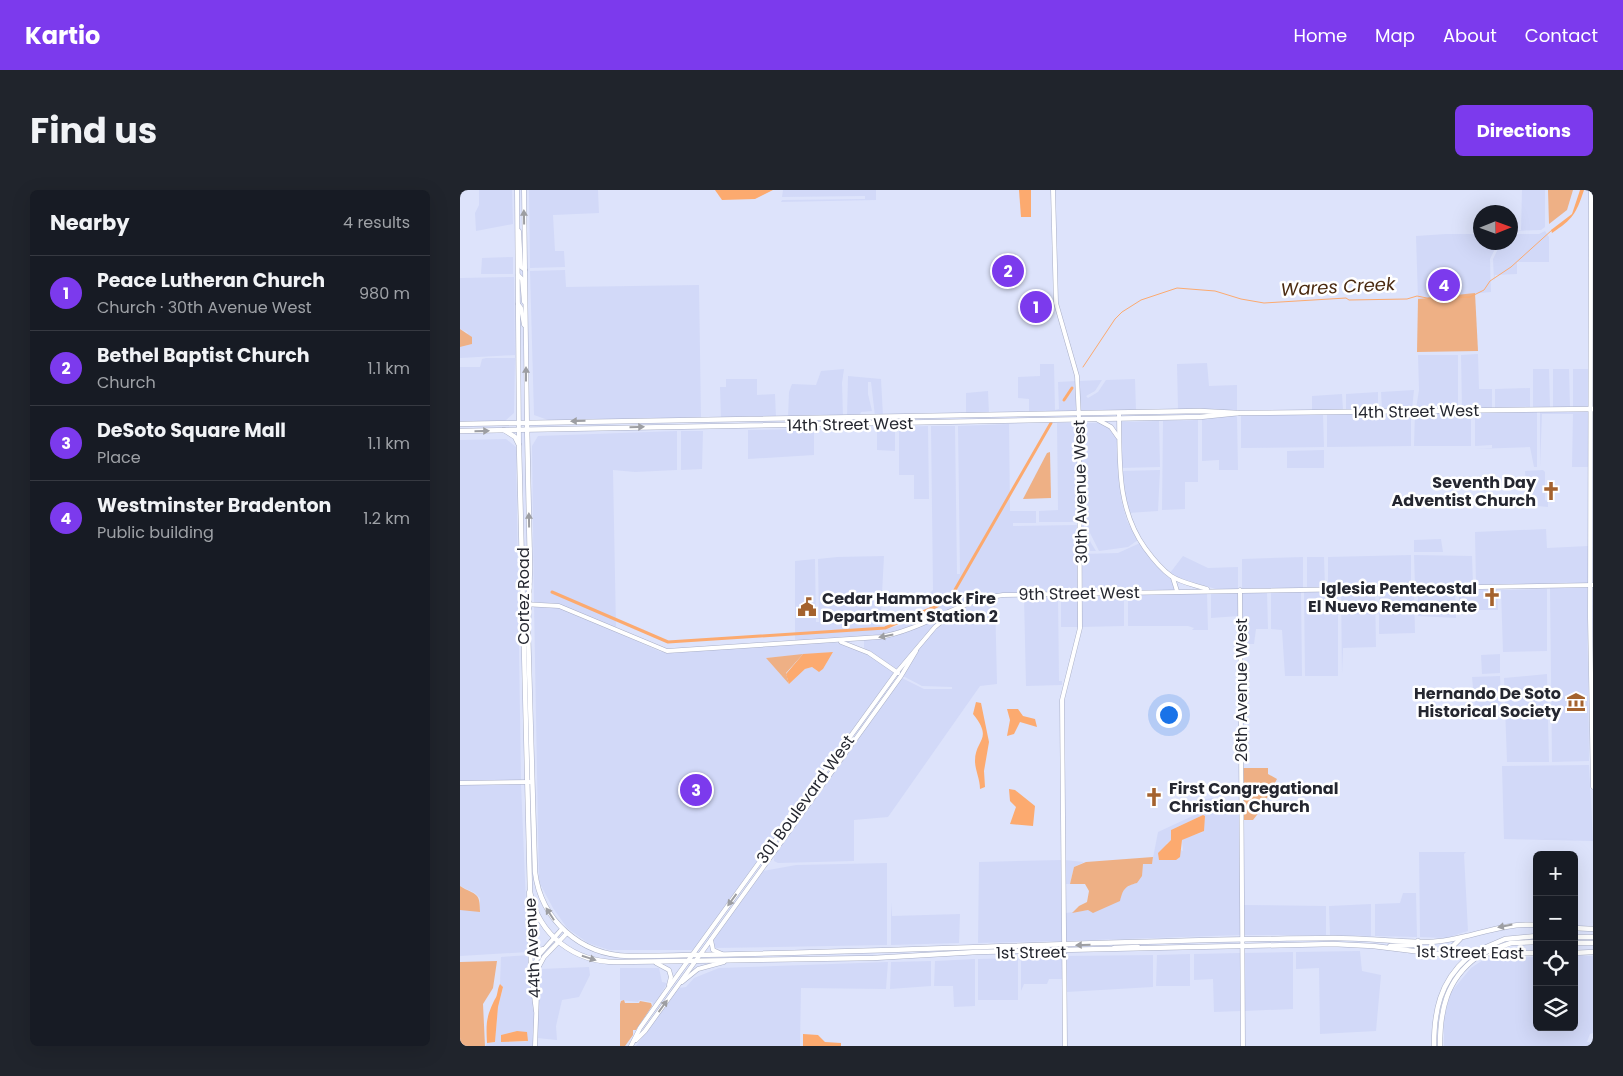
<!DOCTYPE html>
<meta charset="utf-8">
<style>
body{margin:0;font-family:Poppins,sans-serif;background:#20242c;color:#f1f3f6}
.controls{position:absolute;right:15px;bottom:15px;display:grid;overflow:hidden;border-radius:8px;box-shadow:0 5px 20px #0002}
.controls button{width:45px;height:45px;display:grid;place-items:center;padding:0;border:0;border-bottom:1px solid #363941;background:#171b24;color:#f1f3f6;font:25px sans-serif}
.compass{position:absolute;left:1013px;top:15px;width:45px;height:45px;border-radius:50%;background:#171b24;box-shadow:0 5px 20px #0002;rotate:89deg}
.you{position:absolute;left:708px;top:524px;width:18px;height:18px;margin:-12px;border:4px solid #fff;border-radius:50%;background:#1a73e8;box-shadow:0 0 0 8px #1a73e833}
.badge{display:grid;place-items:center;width:32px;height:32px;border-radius:50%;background:#7c3aed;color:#fff;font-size:16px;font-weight:700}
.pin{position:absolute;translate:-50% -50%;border:2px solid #fff;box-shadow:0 1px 5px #0006}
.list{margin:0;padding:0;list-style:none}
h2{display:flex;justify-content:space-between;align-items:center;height:65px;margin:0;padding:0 20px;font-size:21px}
h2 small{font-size:16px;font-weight:400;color:#9ea1a6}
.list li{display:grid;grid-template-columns:32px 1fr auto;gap:15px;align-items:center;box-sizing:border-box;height:75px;padding:0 20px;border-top:1px solid #363941}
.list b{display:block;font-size:19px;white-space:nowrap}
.list p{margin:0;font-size:16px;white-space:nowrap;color:#9ea1a6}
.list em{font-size:16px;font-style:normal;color:#9ea1a6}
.icon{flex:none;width:28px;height:28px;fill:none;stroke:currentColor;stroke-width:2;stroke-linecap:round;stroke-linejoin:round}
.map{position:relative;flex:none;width:1133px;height:856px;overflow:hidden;border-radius:8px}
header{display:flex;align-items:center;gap:30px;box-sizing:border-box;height:70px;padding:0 25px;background:#7c3aed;color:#fff}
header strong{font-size:24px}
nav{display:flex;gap:28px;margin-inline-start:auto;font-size:18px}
.intro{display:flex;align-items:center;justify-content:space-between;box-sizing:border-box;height:120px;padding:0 30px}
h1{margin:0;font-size:35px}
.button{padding:12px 22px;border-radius:8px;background:#7c3aed;color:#fff;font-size:18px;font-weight:700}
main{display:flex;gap:30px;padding:0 30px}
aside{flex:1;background:#171b24;border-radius:8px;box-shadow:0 5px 20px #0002}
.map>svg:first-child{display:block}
.built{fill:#d2d9f8;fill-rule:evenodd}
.green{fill:#eeb085}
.water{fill:#fcaa6f}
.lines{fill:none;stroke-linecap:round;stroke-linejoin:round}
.stream{stroke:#fcaa6f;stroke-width:1}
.canal{stroke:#fcaa6f;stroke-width:3}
.secondary-casing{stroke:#a9afc6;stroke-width:5}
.primary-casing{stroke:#a9afc6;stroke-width:5.5}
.secondary{stroke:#fff;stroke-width:4}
.primary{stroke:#fff;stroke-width:4.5}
.primary-bridge-casing{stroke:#a9afc6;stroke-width:5.5;stroke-linecap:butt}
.primary-bridge{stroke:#fff;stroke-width:4.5}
.oneway{fill:#9d9ea2}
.labels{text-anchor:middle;stroke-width:5;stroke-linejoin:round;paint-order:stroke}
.street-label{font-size:16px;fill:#252730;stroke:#fff}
.poi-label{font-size:16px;font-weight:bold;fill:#252730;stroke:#fff;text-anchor:end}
.water-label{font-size:18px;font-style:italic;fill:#4b2b11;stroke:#fff}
</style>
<header>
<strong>Kartio</strong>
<nav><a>Home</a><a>Map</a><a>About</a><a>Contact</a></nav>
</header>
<div class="intro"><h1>Find us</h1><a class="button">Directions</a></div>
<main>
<aside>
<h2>Nearby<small>4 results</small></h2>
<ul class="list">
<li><span class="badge">1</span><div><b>Peace Lutheran Church</b><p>Church · 30th Avenue West</p></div><em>980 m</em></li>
<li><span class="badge">2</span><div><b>Bethel Baptist Church</b><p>Church</p></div><em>1.1 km</em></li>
<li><span class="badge">3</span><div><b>DeSoto Square Mall</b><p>Place</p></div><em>1.1 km</em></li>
<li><span class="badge">4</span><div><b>Westminster Bradenton</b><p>Public building</p></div><em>1.2 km</em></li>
</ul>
</aside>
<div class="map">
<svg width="1133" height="856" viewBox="0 0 1133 856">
<rect width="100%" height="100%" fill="#dde3fb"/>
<g class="built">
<polygon points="19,0 52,0 53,34 16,41 15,23 19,15"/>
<polygon points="69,0 138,0 139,23 93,25 95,61 104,61 105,77 70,78"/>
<polygon points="323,0 416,0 416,10 321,12 322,10 405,9 405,6 322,7"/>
<polygon points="1062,0 1085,0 1085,37 1081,40 1051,41 1061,40"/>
<polygon points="1085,41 1089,47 1089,72 1057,72 1057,84 1035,85 1034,91 1033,69 1041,53 1050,52 1051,44 1079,44"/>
<polygon points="986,44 1020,44 1021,52 1038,53 1030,69 1031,102 958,109 956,46"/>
<polygon points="53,67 53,84 21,84 22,68"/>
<polygon points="105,80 106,97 239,95 241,229 88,230 74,225 70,81"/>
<polygon points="54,87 55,165 0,168 0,157 12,154 7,142 0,139 0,88"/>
<polygon points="1018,164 1019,199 1032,199 1032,219 1002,219 1001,165"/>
<polygon points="958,165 998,165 998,219 956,219 959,200"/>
<polygon points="26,168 55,168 54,223 45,231 0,233 0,177 20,177 22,169"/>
<polygon points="747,173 749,196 777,195 777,221 718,220 717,174"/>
<polygon points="580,174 594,174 595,220 599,219 598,192 616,191 617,222 569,223 569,209 558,208 558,187 580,186"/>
<polygon points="384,179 382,193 383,227 328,228 329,202 332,194 356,195 361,181"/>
<polygon points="1073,179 1089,179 1090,218 1073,218"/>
<polygon points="1093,179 1109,179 1110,218 1093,218"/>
<rect x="1113" y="179" width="17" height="38"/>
<polygon points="388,186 421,189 423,226 415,226 411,192 408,192 408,204 412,221 401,222 399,227 387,227"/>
<polygon points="266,189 297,189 297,205 315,204 316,228 261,229 260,197 266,197"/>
<polygon points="675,189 676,221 621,222 619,191 642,190 635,201 626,206 628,208 638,202 646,190"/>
<polygon points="1070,198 1070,218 1035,219 1035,199"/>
<polygon points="954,200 952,219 922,220 921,202"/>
<polygon points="528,201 529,224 506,224 506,203"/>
<polygon points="918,202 918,220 886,220 886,204"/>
<polygon points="882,204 883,220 852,221 852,206"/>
<polygon points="1130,220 1129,277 1112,277 1113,224 1082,224 1080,277 1080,221"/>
<polygon points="1077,221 1077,277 1074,277 1070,257 1015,259 1032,258 1032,255 1015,256 1015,222"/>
<polygon points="951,222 951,256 867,257 867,224"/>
<polygon points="955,222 1011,222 1011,256 954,256"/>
<polygon points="863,224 864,257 781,258 781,225"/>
<polygon points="777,225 778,280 759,280 759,270 742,271 742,228"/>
<polygon points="738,228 738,292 725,292 725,319 702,320 703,231 737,230"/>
<polygon points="699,231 700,277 661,278 661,232"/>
<polygon points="597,233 618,233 618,332 579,332 579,321 598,320"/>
<polygon points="621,233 642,233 650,238 658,251 661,309 667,331 678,350 668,357 639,361 628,339 621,316"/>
<polygon points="549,234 550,321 576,321 576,333 553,333 553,336 618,335 620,402 531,405 507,412 436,442 420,446 335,452 335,371 355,369 356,432 359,432 358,369 377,367 424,366 420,441 469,427 469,404 473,400 471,236 495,236 497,384 500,384 498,236"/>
<polygon points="468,236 469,309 454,309 454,285 439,285 439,237"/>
<polygon points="417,237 435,237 435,261 417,260"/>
<polygon points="354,239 354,265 288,269 288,240"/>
<polygon points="217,241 217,280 175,282 153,280 156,439 99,414 74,412 72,256 78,246"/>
<polygon points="221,241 243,241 242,279 221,280"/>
<polygon points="46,249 56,257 61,591 0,591 0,250"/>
<polygon points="864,260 864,278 827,278 827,261"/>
<polygon points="700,280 698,321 668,323 661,281"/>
<polygon points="1083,280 1085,282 1085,310 1088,311 1088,317 1067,315 1065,281"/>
<polygon points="621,329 631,353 636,361 622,361"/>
<polygon points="1086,339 1087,358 1128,356 1128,394 1016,395 1015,342"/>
<polygon points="981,349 983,362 954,362 954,350"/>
<polygon points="680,353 693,372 713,391 716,400 623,402 622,364 658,363"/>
<polygon points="951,365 951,396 868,397 868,367"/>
<polygon points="954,365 1012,366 1013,395 955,396"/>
<polygon points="723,366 748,378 778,377 778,399 756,399 716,387 710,383"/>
<polygon points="843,367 843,398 782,398 782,369"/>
<polygon points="847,367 864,367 865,397 847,397"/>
<polygon points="1090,398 1127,398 1129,571 1092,572"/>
<polygon points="954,399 955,443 919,444 919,400"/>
<polygon points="958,399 995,399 996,428 958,426"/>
<polygon points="1087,399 1087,461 1043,462 1041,400"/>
<polygon points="878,400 878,486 845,486 844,401"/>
<polygon points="881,400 915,400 916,457 883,458 882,484"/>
<polygon points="999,400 1037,400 1038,420 999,420"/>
<polygon points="807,401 808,439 796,439 794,454 782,454 782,402"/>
<polygon points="811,401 841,401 842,486 825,486 822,440 811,439"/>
<polygon points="747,402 748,440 732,440 734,438 728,436 668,436 668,404"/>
<polygon points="751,402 778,402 779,426 751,428"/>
<polygon points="664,404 664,436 621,437 623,405"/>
<polygon points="598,405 599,491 602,491 602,495 566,496 564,406"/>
<polygon points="601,405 619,405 618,437 601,437"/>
<polygon points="535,407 537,494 520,496 428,627 394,630 394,671 318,673 314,671 314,666 351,613 442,488 464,499 492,499 492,497 462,496 443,486 462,454 489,427 509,415"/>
<path d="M74,415H87L104,419L201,462L370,452L382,454L408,464L434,482L233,760H149L128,753L107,738L93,718L79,692ZM373,462L363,479L359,482L352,477L345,479L329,494L306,468Z"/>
<polygon points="487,424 463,447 436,480 404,458 404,450 438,445"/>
<polygon points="1040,464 1040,483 1022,484 1021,465"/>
<polygon points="1087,484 1089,572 1047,572 1044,488"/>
<polygon points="1040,486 1042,526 1016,529 1012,487"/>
<polygon points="1129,575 1133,651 1044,649 1042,576"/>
<polygon points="0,594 61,594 68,762 0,766 0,720 20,721 20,708 15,703 0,696"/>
<path d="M754,608L755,616H780V745L605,751L606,723L628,720L652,714L657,711L667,695L677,693L683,674L692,673L698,642L739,623L736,610ZM743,625L745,626L743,642L725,648L722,650L723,661L706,654L711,650V640Z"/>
<polygon points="959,662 1006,662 1004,664 1008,741 986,748 960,747"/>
<polygon points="602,670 602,751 518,753 519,672"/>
<polygon points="605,670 624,672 614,677 610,694 605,694"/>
<polygon points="427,673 427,755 254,758 253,748 303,681 336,675"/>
<polygon points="943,703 956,703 957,747 915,746 915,714 940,713"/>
<polygon points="431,712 432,726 500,724 499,753 431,755"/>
<polygon points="911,714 911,746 870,745 869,716"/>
<polygon points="783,715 866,716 866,745 783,745"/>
<polygon points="900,761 902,781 921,785 916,841 860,844 859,778 836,779 836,762"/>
<polygon points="833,762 833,819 784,821 783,763"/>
<polygon points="780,763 781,821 754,822 753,789 734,790 734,764"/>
<polygon points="730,764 730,796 696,796 697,765"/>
<path d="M69,765L74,821V856H26L27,853L35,852L38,817L43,798L40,794L41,767ZM57,841L67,852H41V845Z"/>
<polygon points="693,765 693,797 606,802 605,766"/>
<polygon points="602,766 603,803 602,789 589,789 587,794 564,794 561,801 561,768"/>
<polygon points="1114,766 1133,766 1133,843 1130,844 1127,852 1133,853 1133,856 984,856 984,826 991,802 1011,778 1026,768 1077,767 1077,837 1114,837"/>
<polygon points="558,768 558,810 518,810 518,769"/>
<polygon points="515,769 515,816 494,817 493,796 474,796 475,771"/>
<polygon points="471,771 471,796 430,799 431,772"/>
<polygon points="428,772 426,799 341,798 340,856 176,856 218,798 226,797 234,788 259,778"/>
<polygon points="129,777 130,785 119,807 102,810 96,836 97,850 77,848 80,779"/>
<polygon points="160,778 199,778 202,792 207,793 194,817 192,812 180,810 178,812 160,810"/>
</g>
<g class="green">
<polygon points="1088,0 1113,0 1107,20 1089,34"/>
<polygon points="1015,103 1018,161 957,162 958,109"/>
<polygon points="0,139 12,147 12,154 0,157"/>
<polygon points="590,262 591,308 563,309 587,263"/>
<polygon points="343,464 326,483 329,494 306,468"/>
<polygon points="783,578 808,578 808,584 817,589 800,621 793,630 783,630"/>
<path d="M693,667L692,674H683L682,686L677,693C665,696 663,699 660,711L633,723L628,720L612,723L619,716L627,712L629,701L625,694H610L614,677L626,672Z"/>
<path d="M0,696C16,706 20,701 20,722L0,720Z"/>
<polygon points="37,771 33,798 23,814 25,856 0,856 0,772"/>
<polygon points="164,810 165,813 179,813 180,811 191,813 192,816 176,840 173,840 173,845 165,856 160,856 160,814 161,811"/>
</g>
<g class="water">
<polygon points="255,0 313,0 295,9 262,10"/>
<polygon points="559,0 571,0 571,27 561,27"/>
<path d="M1120,0H1124C1116,24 1113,29 1092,43L1091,40L1112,24Z"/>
<polygon points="373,462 363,479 359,482 352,477 345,479 329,494 326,484 343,464"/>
<path d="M516,512L521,513L529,552L524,581L525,597L520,599C520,589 515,580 515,571C515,549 534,550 513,524Z"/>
<polygon points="547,519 558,519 563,526 575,529 577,537 560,532 554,544 547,546 550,530"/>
<polygon points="549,599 555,600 575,616 573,636 550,634 556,617 550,611"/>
<polygon points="743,625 745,626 744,641 722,650 720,667 716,670 699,670 698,663 711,650 711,640"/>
<path d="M40,794L43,797L38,817L35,852L27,853C26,833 26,827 35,809C38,805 37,799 40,794Z"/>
<polygon points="57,841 67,842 68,851 41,852 41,845"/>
<polygon points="343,844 358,845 365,852 381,853 381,856 343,856"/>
</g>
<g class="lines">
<polyline class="stream" points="623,177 655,129 662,122 681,110 717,98 755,101 781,109 804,113 886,108 889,110 947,109 957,106 967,108 1010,107 1024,100 1030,91 1051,77 1092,40"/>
<g class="canal">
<polyline points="604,210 612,198"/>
<polyline points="92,402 208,452 425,438 477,416 492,405 591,233"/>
</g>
<g class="secondary-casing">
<g id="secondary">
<polyline points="57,0 59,255"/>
<polyline points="64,0 67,233"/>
<polyline points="593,0 596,113 617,186 619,229 620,438 602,510 605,856"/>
<polyline points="1131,0 1130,428 1133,597"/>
<polyline points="59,41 61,77 65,80"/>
<polyline points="58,85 62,89 64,112"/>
<polyline points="58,114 61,118 64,135"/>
<path d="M659,223C660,271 656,317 685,358C693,369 701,379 711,386C722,393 735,395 747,399"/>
<polyline points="638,230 651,237 658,247"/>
<polyline points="713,388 717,401"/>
<polyline points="780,400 783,856"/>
<path d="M63,414L99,416L207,461L420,447C463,440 499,410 543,405L1133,395"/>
<polyline points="381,452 409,463 438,483"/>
<polyline points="0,593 72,592"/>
<polyline points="69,702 71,783 76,821"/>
<polyline points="251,750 253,760 262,764"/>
<polyline points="70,763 83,759"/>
<polyline points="196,773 209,780 211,787 209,795"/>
<polyline points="72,782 78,766 102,739"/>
<polyline points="222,792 238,779 264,772"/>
<polyline points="176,850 185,841 441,486 456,461"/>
<polyline points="75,856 78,778 84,767 107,743"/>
<polyline points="171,856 180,838 217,786 437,482 475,437 493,422"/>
</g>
</g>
<g class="primary-casing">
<g id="primary">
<path d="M67,233L70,377L68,441L75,682C81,730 120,765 169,766C404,764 638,750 873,748C905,748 937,752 969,752C1006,751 1039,732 1077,735"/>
<polyline points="0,234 740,221 778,223"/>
<path d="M44,240L55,247L59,255L70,702C79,746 115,773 159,772L413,768L517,762L873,754L913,756L978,764L1077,763"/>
<polyline points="0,241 740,227 779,223 1133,219"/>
<polyline points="1114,738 1133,739"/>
<polyline points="1114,747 1133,747"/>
<polyline points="1114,753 1133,753"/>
<polyline points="930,756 955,755 958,751"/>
<polyline points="654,758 678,757"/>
<polyline points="1017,761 1045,749 1077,746"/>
<polyline points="1028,761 1051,753 1077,752"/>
<polyline points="1114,763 1133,762"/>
<polyline points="998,764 993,756 1000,749"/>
<path d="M974,856C974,821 980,792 1007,768"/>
<path d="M980,856C980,820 986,790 1017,767"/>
</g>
</g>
<use href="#secondary" class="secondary"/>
<use href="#primary" class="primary"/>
<g class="primary-bridge-casing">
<g id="primary-bridge">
<polyline points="1017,767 1028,761"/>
<polyline points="1007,768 1017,761"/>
</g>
</g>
<use href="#primary-bridge" class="primary-bridge"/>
</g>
<defs><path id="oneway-solid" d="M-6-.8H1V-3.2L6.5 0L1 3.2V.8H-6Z" transform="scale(1.25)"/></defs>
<g class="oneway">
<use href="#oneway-solid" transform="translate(64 27) rotate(-91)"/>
<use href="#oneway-solid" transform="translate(66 184) rotate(-90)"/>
<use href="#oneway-solid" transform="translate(118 231) rotate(179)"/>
<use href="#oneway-solid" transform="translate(177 237) rotate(-1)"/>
<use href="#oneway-solid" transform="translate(22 241) rotate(-1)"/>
<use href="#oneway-solid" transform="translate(69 330) rotate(-91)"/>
<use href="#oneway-solid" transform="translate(426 446) rotate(169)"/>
<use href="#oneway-solid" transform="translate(272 710) rotate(126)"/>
<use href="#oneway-solid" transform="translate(90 724) rotate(-123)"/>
<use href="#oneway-solid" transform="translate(1045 736) rotate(169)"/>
<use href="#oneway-solid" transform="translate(623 755) rotate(179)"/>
<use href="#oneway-solid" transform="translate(129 768) rotate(17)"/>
<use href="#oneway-solid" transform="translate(203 816) rotate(-54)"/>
</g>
<defs>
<g id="church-bare" transform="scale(1.5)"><path d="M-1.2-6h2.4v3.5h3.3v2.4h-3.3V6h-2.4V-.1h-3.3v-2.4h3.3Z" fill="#a4622e" stroke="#fff" stroke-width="2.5" paint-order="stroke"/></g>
<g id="civic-bare" transform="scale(1.5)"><path d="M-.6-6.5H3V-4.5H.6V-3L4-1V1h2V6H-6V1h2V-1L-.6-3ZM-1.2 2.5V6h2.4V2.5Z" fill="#a4622e" stroke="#fff" stroke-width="2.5" paint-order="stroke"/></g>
<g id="museum-bare" transform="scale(1.5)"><path d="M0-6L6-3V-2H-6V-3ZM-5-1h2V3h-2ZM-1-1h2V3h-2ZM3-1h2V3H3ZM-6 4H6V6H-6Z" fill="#a4622e" stroke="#fff" stroke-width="2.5" paint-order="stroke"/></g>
</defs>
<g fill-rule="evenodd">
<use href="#church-bare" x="1091" y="301"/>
<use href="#church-bare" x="1032" y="407"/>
<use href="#civic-bare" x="347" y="417"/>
<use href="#museum-bare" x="1116" y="512"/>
<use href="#church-bare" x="694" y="607"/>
</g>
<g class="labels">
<g class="street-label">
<text transform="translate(956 221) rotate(-1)" y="6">14th Street West</text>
<text transform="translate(390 234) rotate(-1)" y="6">14th Street West</text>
<text transform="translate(620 302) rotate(-91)" y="6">30th Avenue West</text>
<text transform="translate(619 403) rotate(-1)" y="6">9th Street West</text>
<text transform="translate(63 406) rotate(-90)" y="6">Cortez Road</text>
<text transform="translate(781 500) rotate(-90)" y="6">26th Avenue West</text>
<text transform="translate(345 609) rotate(-54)" y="6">301 Boulevard West</text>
<text transform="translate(72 758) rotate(-93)" y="6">44th Avenue</text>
<text transform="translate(571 762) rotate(-1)" y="6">1st Street</text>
<text transform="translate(1010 762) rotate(1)" y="6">1st Street East</text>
</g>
<g class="poi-label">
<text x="1076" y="298">Seventh Day<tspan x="1076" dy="18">Adventist Church</tspan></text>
<text x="1017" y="404">Iglesia Pentecostal<tspan x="1017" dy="18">El Nuevo Remanente</tspan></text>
<text x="362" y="414" text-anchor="start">Cedar Hammock Fire<tspan x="362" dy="18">Department Station 2</tspan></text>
<text x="1101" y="509">Hernando De Soto<tspan x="1101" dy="18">Historical Society</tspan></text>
<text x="709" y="604" text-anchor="start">First Congregational<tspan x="709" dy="18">Christian Church</tspan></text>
</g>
<g class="water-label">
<text transform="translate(878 97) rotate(-3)" y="6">Wares Creek</text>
</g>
</g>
</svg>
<div class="controls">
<button>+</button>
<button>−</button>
<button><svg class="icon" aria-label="locate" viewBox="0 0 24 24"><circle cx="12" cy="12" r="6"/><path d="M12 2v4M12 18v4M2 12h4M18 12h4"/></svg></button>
<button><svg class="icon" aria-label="layers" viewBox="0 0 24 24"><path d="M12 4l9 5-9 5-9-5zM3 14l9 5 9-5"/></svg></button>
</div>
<svg class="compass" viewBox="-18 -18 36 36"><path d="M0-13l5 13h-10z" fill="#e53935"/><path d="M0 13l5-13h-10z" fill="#9ea1a6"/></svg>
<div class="you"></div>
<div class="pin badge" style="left:576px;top:117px">1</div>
<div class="pin badge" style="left:548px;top:81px">2</div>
<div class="pin badge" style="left:236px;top:600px">3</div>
<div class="pin badge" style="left:984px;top:95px">4</div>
</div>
</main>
